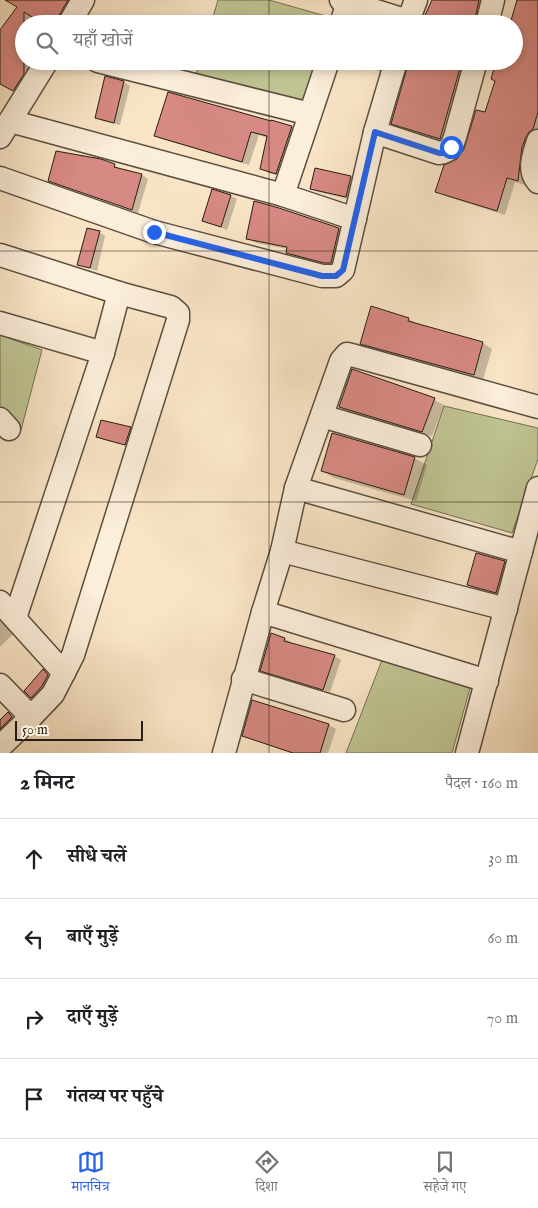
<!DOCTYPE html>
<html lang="hi">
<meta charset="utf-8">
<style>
body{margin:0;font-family:"IM FELL English","Noto Serif Devanagari",serif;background:#f6f6f6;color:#202124}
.scale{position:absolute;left:15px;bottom:12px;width:128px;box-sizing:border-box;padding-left:5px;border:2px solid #271d14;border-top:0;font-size:14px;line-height:18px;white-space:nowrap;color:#271d14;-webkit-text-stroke:4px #fbeeda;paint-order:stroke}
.stop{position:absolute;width:15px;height:15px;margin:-11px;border:4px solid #2563eb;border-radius:50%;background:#fff}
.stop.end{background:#2563eb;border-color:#fff;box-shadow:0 1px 5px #0008}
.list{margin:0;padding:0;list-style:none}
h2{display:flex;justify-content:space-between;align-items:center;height:65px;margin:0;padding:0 20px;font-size:21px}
h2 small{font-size:16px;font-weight:400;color:#757577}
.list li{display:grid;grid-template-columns:32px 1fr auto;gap:15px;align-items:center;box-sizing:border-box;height:80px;padding:0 20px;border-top:1px solid #e0e0e0}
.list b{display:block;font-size:19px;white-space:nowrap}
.list em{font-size:16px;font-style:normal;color:#757577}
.icon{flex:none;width:28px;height:28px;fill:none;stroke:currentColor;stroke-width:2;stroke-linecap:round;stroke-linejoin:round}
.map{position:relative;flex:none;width:538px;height:753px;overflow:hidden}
.search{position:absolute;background:#fff;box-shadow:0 2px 8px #0003;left:15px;right:15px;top:15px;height:55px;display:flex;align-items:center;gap:12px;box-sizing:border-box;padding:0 18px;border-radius:28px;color:#757577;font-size:19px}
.sheet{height:385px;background:#fff}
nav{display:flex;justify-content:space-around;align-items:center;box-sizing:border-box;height:70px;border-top:1px solid #e0e0e0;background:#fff;font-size:14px;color:#757577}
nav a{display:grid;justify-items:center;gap:2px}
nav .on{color:#2563eb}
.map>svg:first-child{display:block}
.green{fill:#c0c493;stroke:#747054}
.shadow{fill:#0003}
.building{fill:#d78983;stroke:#271d14}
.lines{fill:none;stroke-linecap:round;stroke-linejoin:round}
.minor-casing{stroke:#5c4f40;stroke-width:25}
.minor{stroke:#fbeeda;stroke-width:22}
.route{stroke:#2563eb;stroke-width:6}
.grid{fill:none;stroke:#271d14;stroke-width:1;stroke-opacity:0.55}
</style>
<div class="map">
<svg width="538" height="753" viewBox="0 0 538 753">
<rect width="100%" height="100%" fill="#f9e5c6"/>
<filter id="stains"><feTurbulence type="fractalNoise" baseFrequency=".004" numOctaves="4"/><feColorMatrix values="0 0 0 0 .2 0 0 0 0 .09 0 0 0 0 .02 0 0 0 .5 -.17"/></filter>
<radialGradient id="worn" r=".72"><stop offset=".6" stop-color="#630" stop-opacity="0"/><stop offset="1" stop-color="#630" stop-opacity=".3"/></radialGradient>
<g class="green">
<polygon points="218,0 269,0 340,20 338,24 211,24"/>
<polygon points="200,61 326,61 310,112 194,81"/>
<polygon points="0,335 42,350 21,430 0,409"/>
<polygon points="444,406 538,428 538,459 512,533 411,504"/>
<polygon points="382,660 470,688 452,753 346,753"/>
</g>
<g class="shadow">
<polygon points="22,0 77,0 63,24 24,24 24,61 40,61 19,94 0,83 0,33"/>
<polygon points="433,0 491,0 484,24 422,24"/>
<polygon points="519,0 538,0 538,135 530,153 525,185 515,182 505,215 445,196 437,191 486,114 514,61 514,24 509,24 509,22 512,23"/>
<polygon points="355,61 394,61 389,74"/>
<polygon points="410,61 474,61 449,144 402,128 393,123"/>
<polygon points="106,78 124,82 130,86 120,125 102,121 96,118"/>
<polygon points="292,127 299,131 284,177 269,173 262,169 268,138 259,135 249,165 162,139 155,135"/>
<polygon points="114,165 120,169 142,175 148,179 138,213 49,180"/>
<polygon points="316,169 351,177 357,181 353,200 318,192 311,188"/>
<polygon points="213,191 231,196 237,199 227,230 204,221"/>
<polygon points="279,209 339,229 348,234 333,267 296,257 287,252 288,249 256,243 247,238"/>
<polygon points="99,232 105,236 97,271 79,265"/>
<polygon points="372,308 409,319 419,325 483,343 492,349 483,380 371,349 361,343"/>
<polygon points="353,370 434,400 444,405 432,436 349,412 340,407"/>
<polygon points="130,428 136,432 131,447 104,440 98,437"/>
<polygon points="414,458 427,465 416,501 334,478 322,471"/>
<polygon points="504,562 514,568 506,597 478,590 469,585"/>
<polygon points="0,621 13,634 0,647"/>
<polygon points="272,634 285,639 291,642 291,644 334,656 341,660 330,692 268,674 262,670"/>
<polygon points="43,671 54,679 38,701 32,697"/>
<polygon points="8,714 18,721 0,738 0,722"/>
<polygon points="329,725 336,729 328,753 291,753 251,739 244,735"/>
</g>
<g class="building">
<polygon points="5,0 68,0 58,17 56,24 43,24 24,12 24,74 13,91 0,84 0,30 17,7"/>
<polygon points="432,0 479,0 474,24 421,24"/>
<polygon points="517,0 538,0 538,112 533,129 529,132 526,137 522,147 518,181 507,178 497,211 435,192 444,165 457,159 464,149 476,110 485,112 495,81 491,79 496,61 514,61 514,24 510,24"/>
<polygon points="361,61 382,61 380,70 361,63"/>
<polygon points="409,61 462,61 440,139 391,124"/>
<polygon points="105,76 124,81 114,123 95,118"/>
<polygon points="168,92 271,121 271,120 292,126 276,174 260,169 267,136 251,132 242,162 154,136"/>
<polygon points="56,151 101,159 115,164 114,167 142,174 132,210 48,181"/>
<polygon points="315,168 351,176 346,197 310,189"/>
<polygon points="212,189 231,195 221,227 202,221"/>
<polygon points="254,201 279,208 339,228 331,263 324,263 286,253 287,247 246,239"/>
<polygon points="87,228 100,231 90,268 77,265"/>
<polygon points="371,306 409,318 408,321 483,342 474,375 360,344"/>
<polygon points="352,369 435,398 422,432 339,407"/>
<polygon points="101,420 131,427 125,445 96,437"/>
<polygon points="332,433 415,457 404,495 321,471"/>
<polygon points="476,553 505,561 496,593 467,585"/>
<polygon points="271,633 285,638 284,641 335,655 323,690 260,671"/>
<polygon points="43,669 48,675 42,686 31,698 24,691"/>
<polygon points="252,700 329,724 320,753 293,753 242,736"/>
<polygon points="8,712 12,717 0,729 0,720"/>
</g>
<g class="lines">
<g class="minor-casing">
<g id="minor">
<polyline points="341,0 408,21"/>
<polyline points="69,24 83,0"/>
<polyline points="341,24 348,2"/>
<polyline points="407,24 416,0"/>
<polyline points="487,24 493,0"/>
<polyline points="98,61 310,114"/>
<polyline points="10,121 283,195 355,219"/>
<path d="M375,132L439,153C449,152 452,146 455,137L476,61"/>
<polyline points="0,137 47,61"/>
<path d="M538,141C534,154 527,170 538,182"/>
<polyline points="0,178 154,232 322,276 336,276 343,270 375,132 396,61"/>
<polyline points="283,195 328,61"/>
<polyline points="0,255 119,293 171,307 178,313 178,320 73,655 53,694 31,717 0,747"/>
<polyline points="0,323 103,353"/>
<polyline points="322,416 420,445"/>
<polyline points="0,419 9,429"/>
<polyline points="296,488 521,552"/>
<polyline points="282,551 506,609"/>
<polyline points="0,602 64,673"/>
<polyline points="263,612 487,681"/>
<polyline points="15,618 103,353 119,293"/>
<polyline points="243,679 344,710"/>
<polyline points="0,685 31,717"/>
<polyline points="224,753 263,612 282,551 296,488 341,361 347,354 355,356 538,407"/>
<polyline points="467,753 538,488"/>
</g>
</g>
<use href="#minor" class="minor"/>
</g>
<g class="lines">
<polyline class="route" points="154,232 322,276 336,276 343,270 375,132 439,153 445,153 451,147"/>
</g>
<path class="grid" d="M269,0V24M269,61V753M0,251H538M0,502H538"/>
<rect width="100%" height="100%" filter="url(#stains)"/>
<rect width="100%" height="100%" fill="url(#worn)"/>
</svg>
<div class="scale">50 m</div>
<div class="stop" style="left:451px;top:147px"></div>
<div class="stop end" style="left:154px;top:232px"></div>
<div class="search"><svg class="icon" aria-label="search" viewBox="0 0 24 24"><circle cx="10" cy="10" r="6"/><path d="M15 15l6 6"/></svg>यहाँ खोजें</div>
</div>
<section class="sheet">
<h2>2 मिनट<small>पैदल · 160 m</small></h2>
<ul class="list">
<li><svg class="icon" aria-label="ahead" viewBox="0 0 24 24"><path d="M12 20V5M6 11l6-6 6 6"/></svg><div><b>सीधे चलें</b></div><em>30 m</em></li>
<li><svg class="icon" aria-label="left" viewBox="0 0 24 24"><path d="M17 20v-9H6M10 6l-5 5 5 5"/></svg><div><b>बाएँ मुड़ें</b></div><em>60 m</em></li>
<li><svg class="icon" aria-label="right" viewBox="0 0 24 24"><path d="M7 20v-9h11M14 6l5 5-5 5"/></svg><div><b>दाएँ मुड़ें</b></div><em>70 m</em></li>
<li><svg class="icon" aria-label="arrive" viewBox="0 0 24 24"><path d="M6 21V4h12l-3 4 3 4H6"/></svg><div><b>गंतव्य पर पहुँचे</b></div></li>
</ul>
</section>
<nav>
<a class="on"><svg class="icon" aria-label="map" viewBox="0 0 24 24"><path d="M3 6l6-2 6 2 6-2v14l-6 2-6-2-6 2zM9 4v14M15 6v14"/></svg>मानचित्र</a>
<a><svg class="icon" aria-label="directions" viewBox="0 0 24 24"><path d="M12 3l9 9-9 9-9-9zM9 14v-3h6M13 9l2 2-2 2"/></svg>दिशा</a>
<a><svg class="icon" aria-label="saved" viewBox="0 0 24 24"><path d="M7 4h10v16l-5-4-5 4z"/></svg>सहेजे गए</a>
</nav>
